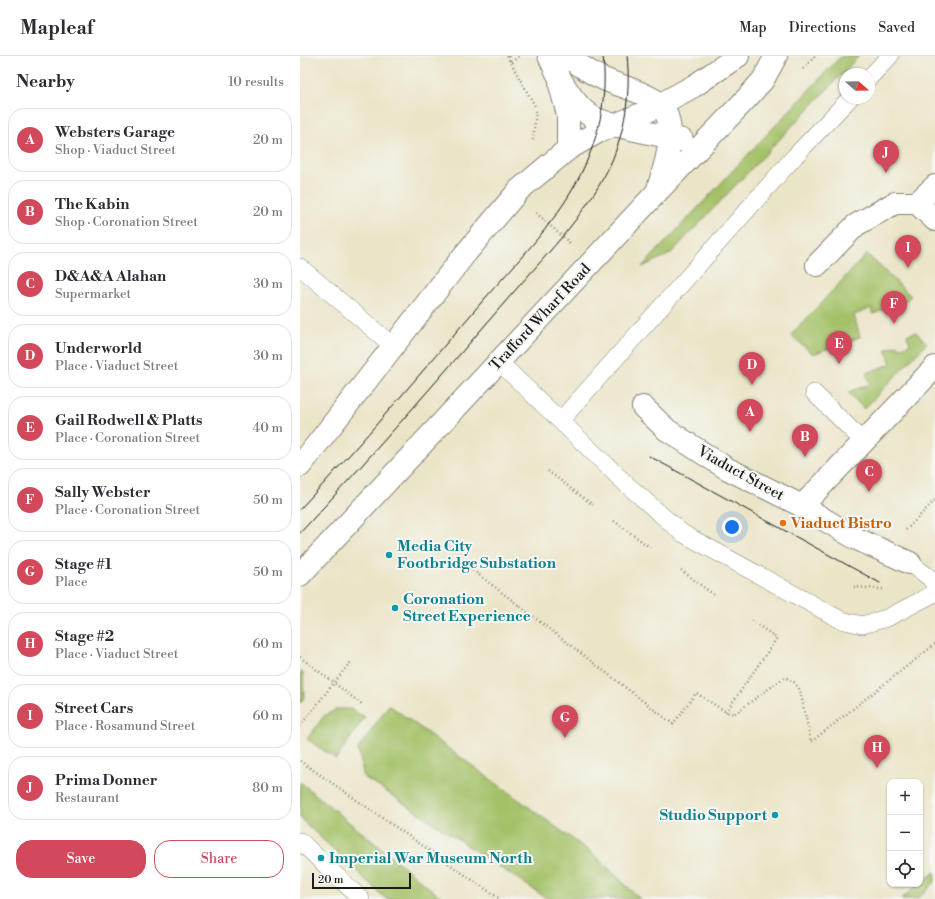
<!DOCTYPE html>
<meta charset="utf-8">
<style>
body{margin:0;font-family:"Libre Bodoni",serif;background:#f2f2f3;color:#2b2b33}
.controls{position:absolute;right:12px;bottom:12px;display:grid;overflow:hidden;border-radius:8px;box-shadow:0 1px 3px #0004}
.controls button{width:36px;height:36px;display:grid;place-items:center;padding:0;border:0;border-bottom:1px solid #e1e1e2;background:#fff;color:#2b2b33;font:20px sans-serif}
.compass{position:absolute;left:539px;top:12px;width:36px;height:36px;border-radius:50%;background:#fff;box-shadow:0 1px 3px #0004;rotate:110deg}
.scale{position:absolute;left:12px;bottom:10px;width:99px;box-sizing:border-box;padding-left:4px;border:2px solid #1c1c1c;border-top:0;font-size:11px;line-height:14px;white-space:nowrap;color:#1c1c1c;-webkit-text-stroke:3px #f6f6f2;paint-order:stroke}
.you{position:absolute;left:432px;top:471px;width:14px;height:14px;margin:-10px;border:3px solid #fff;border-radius:50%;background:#1a73e8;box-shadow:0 0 0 6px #1a73e833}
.badge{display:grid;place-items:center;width:26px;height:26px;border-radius:50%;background:#d1495b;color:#fff;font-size:13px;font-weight:700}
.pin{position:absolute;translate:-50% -33px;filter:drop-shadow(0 1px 2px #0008)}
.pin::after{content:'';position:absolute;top:21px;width:14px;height:12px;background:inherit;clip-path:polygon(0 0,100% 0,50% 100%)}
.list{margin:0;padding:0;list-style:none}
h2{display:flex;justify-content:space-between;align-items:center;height:52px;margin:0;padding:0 16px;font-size:17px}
h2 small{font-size:13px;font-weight:400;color:#7c7c81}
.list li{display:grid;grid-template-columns:26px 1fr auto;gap:12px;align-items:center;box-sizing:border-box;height:64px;margin:0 8px 8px;padding:0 8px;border:1px solid #e1e1e2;border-radius:16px}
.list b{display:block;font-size:15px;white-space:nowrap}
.list p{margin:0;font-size:13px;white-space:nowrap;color:#7c7c81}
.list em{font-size:13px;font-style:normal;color:#7c7c81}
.actions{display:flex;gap:8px;padding:12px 16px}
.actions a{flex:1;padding:9px 0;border:1px solid #d1495b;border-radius:16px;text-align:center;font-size:14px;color:#d1495b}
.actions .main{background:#d1495b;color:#fff}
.icon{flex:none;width:22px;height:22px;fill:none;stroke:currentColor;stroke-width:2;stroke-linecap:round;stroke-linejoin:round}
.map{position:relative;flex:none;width:635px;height:843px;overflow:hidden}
header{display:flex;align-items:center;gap:24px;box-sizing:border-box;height:56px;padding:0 20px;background:#fff;border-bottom:1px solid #e1e1e2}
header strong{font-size:19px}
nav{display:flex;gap:22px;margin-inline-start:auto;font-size:14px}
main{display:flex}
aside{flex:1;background:#fff}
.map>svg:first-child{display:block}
.green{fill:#a4c168;stroke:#606e42}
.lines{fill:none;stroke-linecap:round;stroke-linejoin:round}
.service-casing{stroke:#848072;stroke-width:18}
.minor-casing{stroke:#848072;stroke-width:24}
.tertiary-casing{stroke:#848072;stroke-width:24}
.path{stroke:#848072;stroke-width:2.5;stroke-dasharray:1 3;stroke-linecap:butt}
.service{stroke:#fff;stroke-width:17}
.minor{stroke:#fff;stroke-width:22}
.tertiary{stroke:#fff;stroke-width:22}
.tram{stroke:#1c1c1c;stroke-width:1}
.food-dot{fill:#e8710a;stroke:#f6f6f2;stroke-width:1.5}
.culture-dot{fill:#0f9aa8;stroke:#f6f6f2;stroke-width:1.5}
.labels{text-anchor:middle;stroke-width:4;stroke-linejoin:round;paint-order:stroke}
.street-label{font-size:15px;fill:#1c1c1c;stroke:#f6f6f2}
.food-label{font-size:15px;font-weight:bold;fill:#c56008;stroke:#f6f6f2;text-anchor:start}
.culture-label{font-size:15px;font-weight:bold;fill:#0d838f;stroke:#f6f6f2;text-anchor:start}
</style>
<header>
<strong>Mapleaf</strong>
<nav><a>Map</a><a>Directions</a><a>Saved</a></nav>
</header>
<main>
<aside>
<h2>Nearby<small>10 results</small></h2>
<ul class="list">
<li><span class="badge">A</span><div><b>Websters Garage</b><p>Shop · Viaduct Street</p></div><em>20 m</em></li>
<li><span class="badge">B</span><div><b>The Kabin</b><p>Shop · Coronation Street</p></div><em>20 m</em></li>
<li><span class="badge">C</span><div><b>D&amp;A&amp;A Alahan</b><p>Supermarket</p></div><em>30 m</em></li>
<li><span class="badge">D</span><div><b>Underworld</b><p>Place · Viaduct Street</p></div><em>30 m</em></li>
<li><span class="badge">E</span><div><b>Gail Rodwell &amp; Platts</b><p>Place · Coronation Street</p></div><em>40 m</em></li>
<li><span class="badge">F</span><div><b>Sally Webster</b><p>Place · Coronation Street</p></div><em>50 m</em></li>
<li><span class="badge">G</span><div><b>Stage #1</b><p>Place</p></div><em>50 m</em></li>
<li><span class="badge">H</span><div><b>Stage #2</b><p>Place · Viaduct Street</p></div><em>60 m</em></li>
<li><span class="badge">I</span><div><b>Street Cars</b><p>Place · Rosamund Street</p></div><em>60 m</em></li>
<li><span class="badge">J</span><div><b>Prima Donner</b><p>Restaurant</p></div><em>80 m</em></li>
</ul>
<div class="actions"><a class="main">Save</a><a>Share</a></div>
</aside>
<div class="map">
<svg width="635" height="843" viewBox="0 0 635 843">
<rect width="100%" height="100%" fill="#f6f6f2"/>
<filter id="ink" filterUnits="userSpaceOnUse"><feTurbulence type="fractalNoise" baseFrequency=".025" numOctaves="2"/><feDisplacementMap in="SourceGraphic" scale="8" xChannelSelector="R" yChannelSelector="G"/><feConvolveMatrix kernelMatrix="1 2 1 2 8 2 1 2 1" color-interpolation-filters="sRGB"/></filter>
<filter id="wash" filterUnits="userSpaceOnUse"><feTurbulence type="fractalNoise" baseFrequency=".012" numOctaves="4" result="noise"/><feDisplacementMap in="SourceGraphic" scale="16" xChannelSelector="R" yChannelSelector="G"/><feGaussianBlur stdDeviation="0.9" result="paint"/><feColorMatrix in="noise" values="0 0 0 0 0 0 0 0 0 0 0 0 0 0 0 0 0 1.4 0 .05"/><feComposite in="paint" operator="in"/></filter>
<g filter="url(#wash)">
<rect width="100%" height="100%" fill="#ebe5c8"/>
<g class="green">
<polygon points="541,0 559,0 370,198 342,211"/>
<polygon points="567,198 611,240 605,246 573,258 571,252 554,259 560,281 513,298 491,279"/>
<polygon points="616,276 627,287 564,353 548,336 570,328 566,317 591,308 586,293 598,289 599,292 610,288 607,279"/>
<polygon points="0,615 3,617 4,642 0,647"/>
<polygon points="89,649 297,801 340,843 248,843 64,721 58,693"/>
<polygon points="37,653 50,653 65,661 36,703 7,683 24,660"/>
<polygon points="0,726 143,843 86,843 0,762"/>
<polygon points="635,816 635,826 618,843 601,843"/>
</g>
</g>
<g filter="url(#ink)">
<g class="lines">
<g class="service-casing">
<g id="service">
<polyline points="569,22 590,0"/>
<polyline points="0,211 93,290"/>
<polyline points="199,306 325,427 382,477 541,564 562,569 587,562 635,537"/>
<polyline points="514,337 563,385"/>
<polyline points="261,364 495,100 550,42"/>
<polyline points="610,507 630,522 635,529"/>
<polyline points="0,785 61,843"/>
</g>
</g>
<g class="minor-casing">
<g id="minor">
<polyline points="617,147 635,130"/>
<polyline points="517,209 556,169 595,147 617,147 635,164"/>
<polyline points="343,351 367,374 426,412 502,450 555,482 610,507"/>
<polyline points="502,450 635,311"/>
</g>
</g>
<g class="tertiary-casing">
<g id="tertiary">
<path d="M249,0C258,20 270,44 288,58C305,71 359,78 382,84"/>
<path d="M267,0C279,9 291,18 306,24C323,31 344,36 359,47C363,50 367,59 368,63C374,85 364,112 358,133"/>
<polyline points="260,29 268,59 268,93"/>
<polyline points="0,410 165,198 219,134 268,93 298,76 346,56 394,30 438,0"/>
<polyline points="0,519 357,136 447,42 463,24 476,0"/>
</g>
</g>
<g class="path">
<polyline points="207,0 235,50"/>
<polyline points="209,0 211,7 219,0"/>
<polyline points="503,13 515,0"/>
<polyline points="233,84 236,55"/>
<polyline points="236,157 271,188"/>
<polyline points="248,415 293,449"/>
<polyline points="314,465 351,492"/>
<polyline points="606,474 635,444"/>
<polyline points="157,502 373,668 396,637 426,656 434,658 485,621 494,626 500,634 511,686 635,588"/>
<polyline points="381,514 414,539"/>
<polyline points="554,531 583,533"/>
<polyline points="0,601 63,649"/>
<polyline points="426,656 477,582 449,563"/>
<polyline points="0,670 52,604"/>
<polyline points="0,705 200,843"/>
</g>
<use href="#service" class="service"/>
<use href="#minor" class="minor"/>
<use href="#tertiary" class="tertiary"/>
<g class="tram">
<polyline points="349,400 580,527"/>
<path d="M0,453C62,387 121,317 180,248C217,205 262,162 285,109C301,74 307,38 303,0"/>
<path d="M0,477C70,402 138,324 205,246C242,203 285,161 310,109C325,76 331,37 327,0"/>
</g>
</g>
</g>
<circle class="food-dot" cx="483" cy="467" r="4"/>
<g class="culture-dot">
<circle cx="89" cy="499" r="4"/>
<circle cx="95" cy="552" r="4"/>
<circle cx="475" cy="759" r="4"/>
<circle cx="21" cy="802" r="4"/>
</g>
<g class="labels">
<g class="street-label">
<text transform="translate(240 261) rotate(-47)" y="5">Trafford Wharf Road</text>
<text transform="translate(441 417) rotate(29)" y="5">Viaduct Street</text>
</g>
<g class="food-label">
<text x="491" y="472">Viaduct Bistro</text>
</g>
<g class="culture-label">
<text x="97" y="495">Media City<tspan x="97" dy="17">Footbridge Substation</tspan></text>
<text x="103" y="548">Coronation<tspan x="103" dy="17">Street Experience</tspan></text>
<text x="467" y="764" text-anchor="end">Studio Support</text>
<text x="29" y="807">Imperial War Museum North</text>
</g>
</g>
</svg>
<div class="controls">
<button>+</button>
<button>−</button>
<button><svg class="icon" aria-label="locate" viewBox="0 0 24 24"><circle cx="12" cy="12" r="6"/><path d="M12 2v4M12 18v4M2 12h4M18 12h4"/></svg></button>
</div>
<svg class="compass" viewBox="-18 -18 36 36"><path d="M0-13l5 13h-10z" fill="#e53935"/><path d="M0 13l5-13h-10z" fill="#7c7c81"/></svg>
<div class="scale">20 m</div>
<div class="you"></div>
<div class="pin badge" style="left:450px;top:376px">A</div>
<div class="pin badge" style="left:505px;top:401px">B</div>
<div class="pin badge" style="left:569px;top:436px">C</div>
<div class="pin badge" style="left:452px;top:329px">D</div>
<div class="pin badge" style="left:539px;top:308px">E</div>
<div class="pin badge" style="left:594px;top:268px">F</div>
<div class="pin badge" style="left:265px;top:682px">G</div>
<div class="pin badge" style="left:577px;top:712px">H</div>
<div class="pin badge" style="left:608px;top:212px">I</div>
<div class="pin badge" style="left:586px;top:117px">J</div>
</div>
</main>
